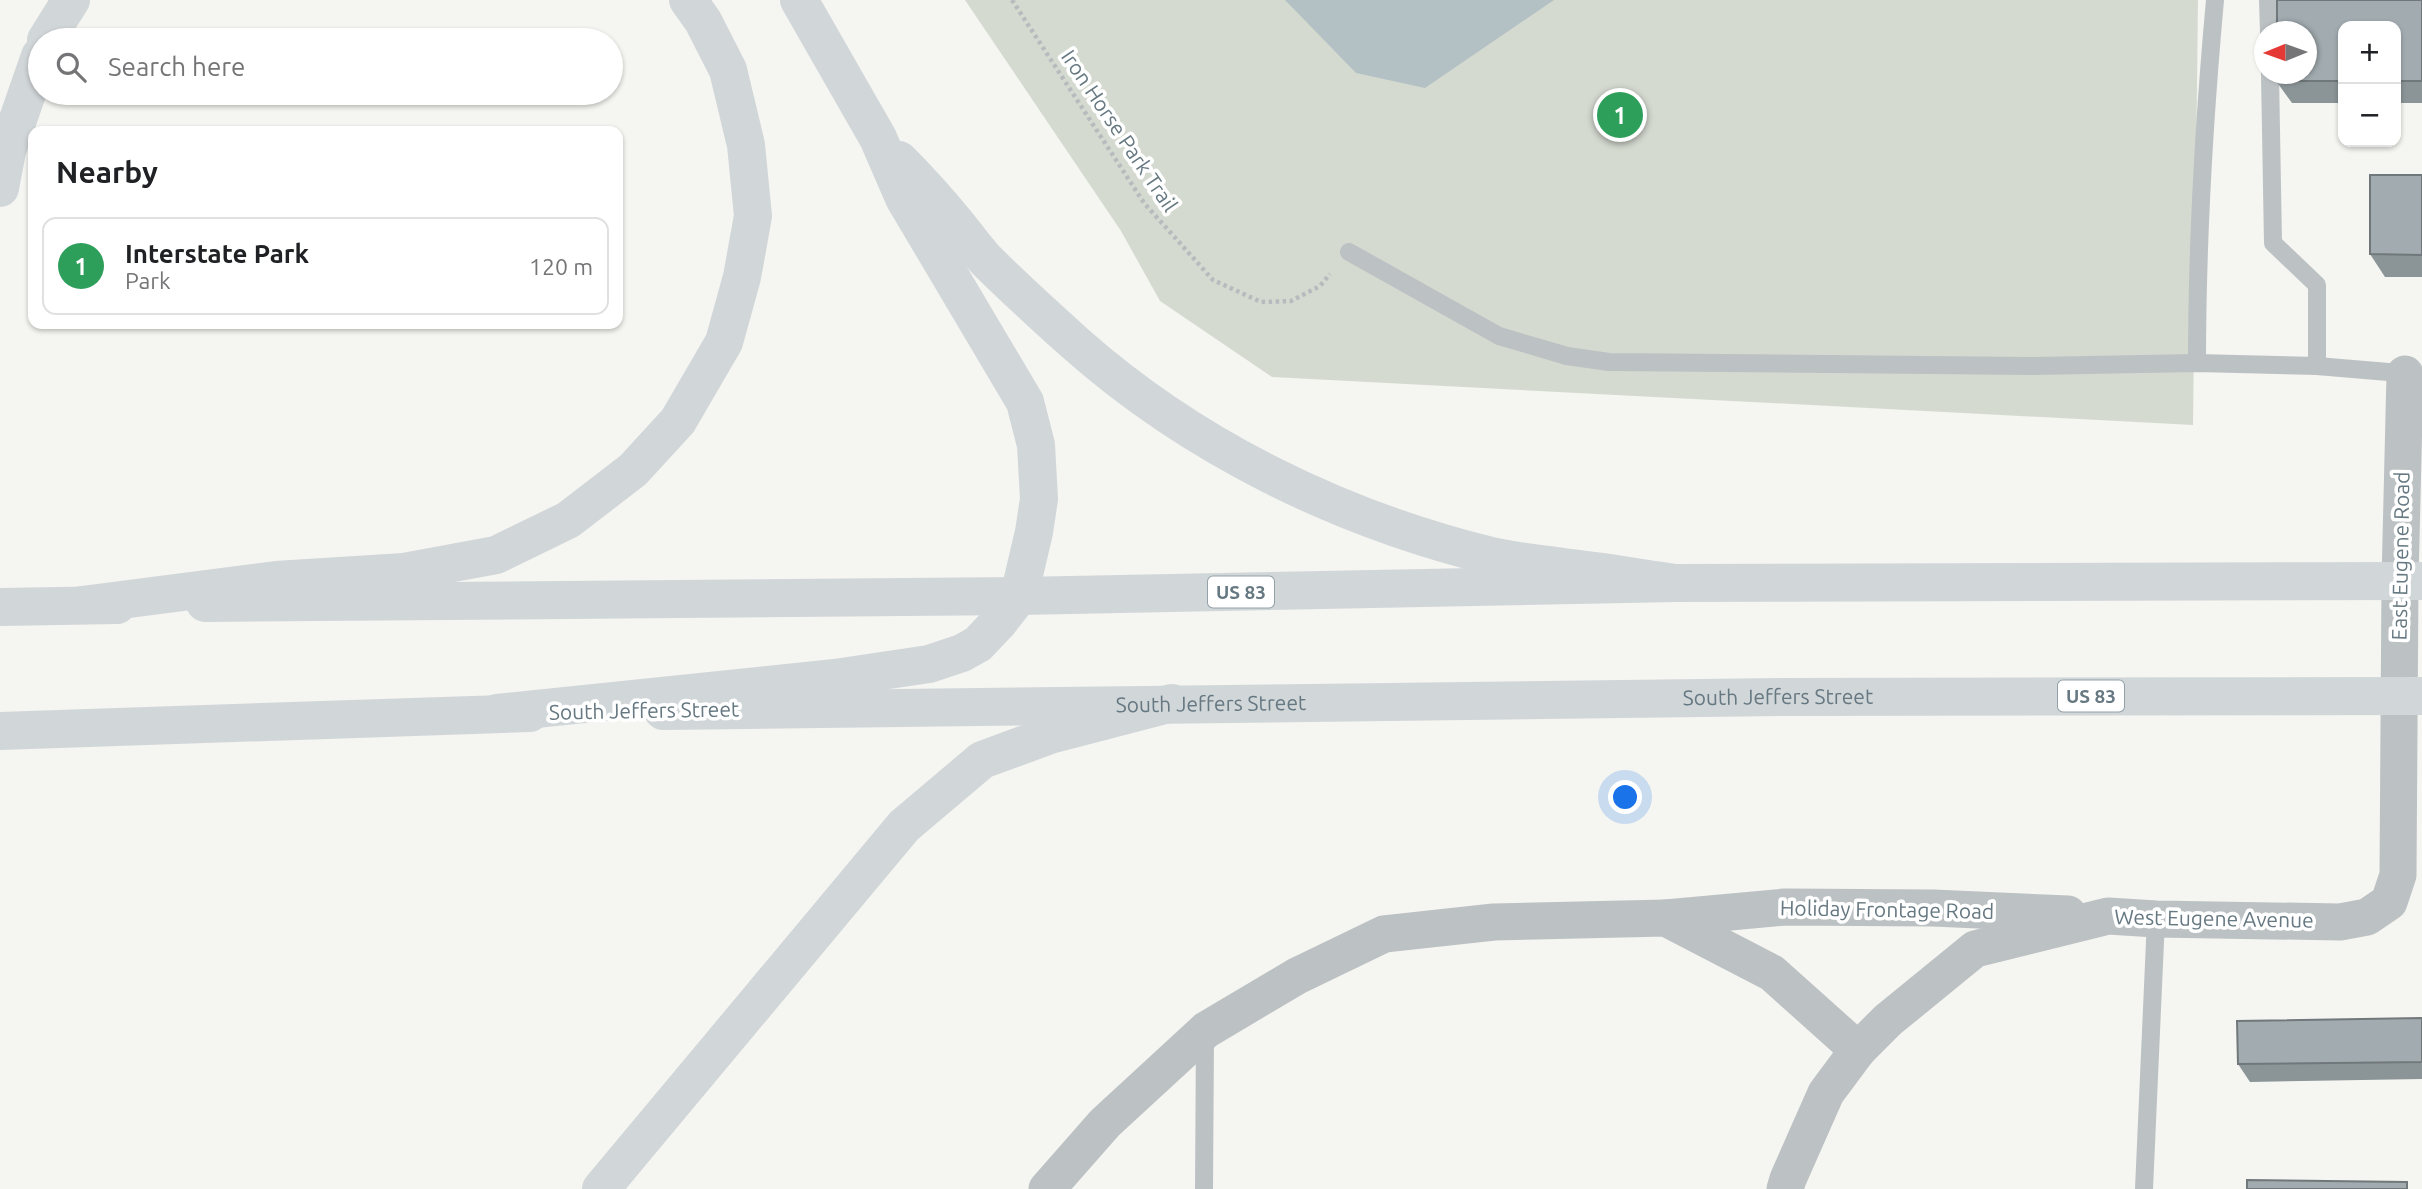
<!DOCTYPE html>
<meta charset="utf-8">
<style>
body{margin:0;font-family:Ubuntu,sans-serif;background:#f6f6f6;color:#202124}
.controls{position:absolute;right:21px;top:21px;display:grid;overflow:hidden;border-radius:14px;box-shadow:0 2px 5px #0004}
.controls button{width:63px;height:63px;display:grid;place-items:center;padding:0;border:0;border-bottom:2px solid #e0e0e0;background:#fff;color:#202124;font:35px sans-serif}
.compass{position:absolute;left:2254px;top:21px;width:63px;height:63px;border-radius:50%;background:#fff;box-shadow:0 2px 5px #0004;rotate:269deg}
.you{position:absolute;left:1626px;top:798px;width:24px;height:24px;margin:-18px;border:5px solid #fff;border-radius:50%;background:#1a73e8;box-shadow:0 0 0 10px #1a73e833}
.badge{display:grid;place-items:center;width:46px;height:46px;border-radius:50%;background:#d9422e;color:#fff;font-size:23px;font-weight:700}
.pin{position:absolute;translate:-50% -50%;border:4px solid #fff;box-shadow:0 2px 7px #0006}
.list{margin:0;padding:0;list-style:none}
h2{display:flex;justify-content:space-between;align-items:center;height:91px;margin:0;padding:0 28px;font-size:30px}
h2 small{font-size:23px;font-weight:400;color:#757577}
.list li{display:grid;grid-template-columns:46px 1fr auto;gap:21px;align-items:center;box-sizing:border-box;height:98px;margin:0 14px 14px;padding:0 14px;border:2px solid #e0e0e0;border-radius:14px}
.list b{display:block;font-size:26px;white-space:nowrap}
.list p{margin:0;font-size:23px;white-space:nowrap;color:#757577}
.list em{font-size:23px;font-style:normal;color:#757577}
.icon{flex:none;width:38px;height:38px;fill:none;stroke:currentColor;stroke-width:2;stroke-linecap:round;stroke-linejoin:round}
.map{position:relative;flex:none;width:2422px;height:1189px;overflow:hidden}
.search{position:absolute;background:#fff;box-shadow:0 2px 5px #0004;left:28px;top:28px;width:595px;height:77px;display:flex;align-items:center;gap:18px;box-sizing:border-box;padding:0 24px;border-radius:38px;color:#757577;font-size:26px}
.panel{position:absolute;background:#fff;box-shadow:0 2px 5px #0004;left:28px;top:126px;width:595px;height:203px;border-radius:14px}
.map>svg:first-child{display:block}
.green{fill:#d5dad1}
.water{fill:#b3c1c4}
.lines{fill:none;stroke-linecap:round;stroke-linejoin:round}
.path{stroke:#b8bbbd;stroke-width:4.5;stroke-dasharray:3.5 3.5;stroke-linecap:butt}
.service{stroke:#bcc1c3;stroke-width:18}
.minor{stroke:#bcc1c3;stroke-width:37}
.trunk{stroke:#d1d6d9;stroke-width:38}
.motorway{stroke:#d1d6d9;stroke-width:38}
.wall{fill:#8b9497}
.building{fill:#a2acb0;stroke:#71787b;stroke-width:2}
.labels{text-anchor:middle;stroke-width:7;stroke-linejoin:round;paint-order:stroke}
.shield{fill:#fff;stroke:#94a0a7;stroke-width:2}
.shield-label{font-size:19px;font-weight:bold;fill:#667881}
.street-label{font-size:21px;fill:#667881;stroke:#fff}
</style>
<div class="map">
<svg width="2422" height="1189" viewBox="0 0 2422 1189">
<rect width="100%" height="100%" fill="#f5f5f1"/>
<polygon class="green" points="965,0 2198,0 2193,425 1272,377 1160,301 1121,231"/>
<polygon class="water" points="1285,0 1554,0 1425,88 1356,73"/>
<g class="lines">
<polyline class="path" points="1012,0 1144,203 1213,280 1261,302 1291,301 1320,286 1330,274"/>
<g class="service">
<polyline points="2268,0 2269,32"/>
<polyline points="2270,74 2273,243 2317,285 2317,366"/>
<polyline points="1349,252 1499,336 1567,356 1609,362 2031,366 2197,363 2317,366 2412,374"/>
<path d="M2197,363C2197,242 2204,121 2215,0"/>
<polyline points="1204,1189 1205,1034"/>
<polyline points="2144,1189 2156,919"/>
</g>
<g class="minor">
<polyline points="1666,918 1785,907 1933,908 2068,914"/>
<polyline points="1047,1189 1105,1123 1206,1030 1297,976 1384,934 1494,922 1666,918 1772,973 1858,1050"/>
<polyline points="1785,1189 1788,1179 1826,1093 1858,1050 1888,1020 1975,949 2108,916 2156,919 2340,922 2367,917 2389,902 2398,875 2400,581 2405,374"/>
</g>
<g class="trunk">
<polyline points="205,603 1019,596 1675,583 2422,581"/>
<polyline points="0,607 117,605"/>
<path id="s1" d="M663,711L1783,697L2422,696"/>
<polyline points="0,731 530,713"/>
</g>
<g class="motorway">
<polyline points="46,40 71,0"/>
<path d="M899,160C919,180 938,201 956,223C966,235 975,248 986,260C1014,288 1045,316 1075,343C1192,447 1340,519 1491,556C1517,562 1544,564 1570,568C1605,572 1640,578 1675,583"/>
<polyline points="0,188 7,151 40,56"/>
<polyline points="82,605 276,580 404,572 496,555 568,520 633,470 678,421 724,342 742,277 753,216 746,145 728,70 703,21 688,0"/>
<polyline points="497,713 835,678 929,664 962,653 978,644 998,623 1019,596 1034,532 1039,499 1036,445 1025,402 904,198 878,138 799,0"/>
<polyline points="601,1189 904,826 982,760 1053,734 1172,703"/>
</g>
</g>
<g class="wall">
<polygon points="2277,0 2422,0 2422,103 2396,103 2396,26 2343,26 2343,103 2292,103 2276,81 2276,74 2306,74 2306,32 2277,32"/>
<polygon points="2422,175 2422,277 2385,277 2370,254"/>
<polygon points="2422,1018 2422,1079 2250,1082 2238,1064"/>
</g>
<g class="building">
<polygon points="2277,0 2422,0 2422,81 2396,81 2396,26 2343,26 2343,81 2276,81 2276,74 2306,74 2306,32 2277,32"/>
<polygon points="2370,175 2422,175 2422,255 2370,254"/>
<polygon points="2422,1018 2422,1062 2238,1064 2237,1021"/>
<polygon points="2247,1180 2407,1182 2407,1189 2247,1189"/>
</g>
<g class="labels">
<g class="shield">
<rect x="1208" y="576.5" width="66" height="31" rx="5"/>
<rect x="2058" y="680.5" width="66" height="31" rx="5"/>
</g>
<g class="shield-label">
<text x="1241" y="599">US 83</text>
<text x="2091" y="703">US 83</text>
</g>
<g class="street-label">
<text transform="translate(1119 131) rotate(56)" y="7">Iron Horse Park Trail</text>
<text transform="translate(2401 556) rotate(-89)" y="7">East Eugene Road</text>
<text dy="7" stroke="none"><textPath href="#s1" startOffset="1115">South Jeffers Street</textPath></text>
<text dy="7" stroke="none"><textPath href="#s1" startOffset="548">South Jeffers Street</textPath></text>
<text transform="translate(644 711) rotate(-1)" y="7">South Jeffers Street</text>
<text transform="translate(1887 910) rotate(1)" y="7">Holiday Frontage Road</text>
<text transform="translate(2214 919) rotate(1)" y="7">West Eugene Avenue</text>
</g>
</g>
</svg>
<div class="controls">
<button>+</button>
<button>−</button>
</div>
<svg class="compass" viewBox="-18 -18 36 36"><path d="M0-13l5 13h-10z" fill="#e53935"/><path d="M0 13l5-13h-10z" fill="#757577"/></svg>
<div class="you"></div>
<div class="pin badge" style="left:1620px;top:115px;background:#2e9e5b">1</div>
<div class="search"><svg class="icon" aria-label="search" viewBox="0 0 24 24"><circle cx="10" cy="10" r="6"/><path d="M15 15l6 6"/></svg>Search here</div>
<section class="panel">
<h2>Nearby<small></small></h2>
<ul class="list">
<li><span class="badge" style="background:#2e9e5b">1</span><div><b>Interstate Park</b><p>Park</p></div><em>120 m</em></li>
</ul>
</section>
</div>
